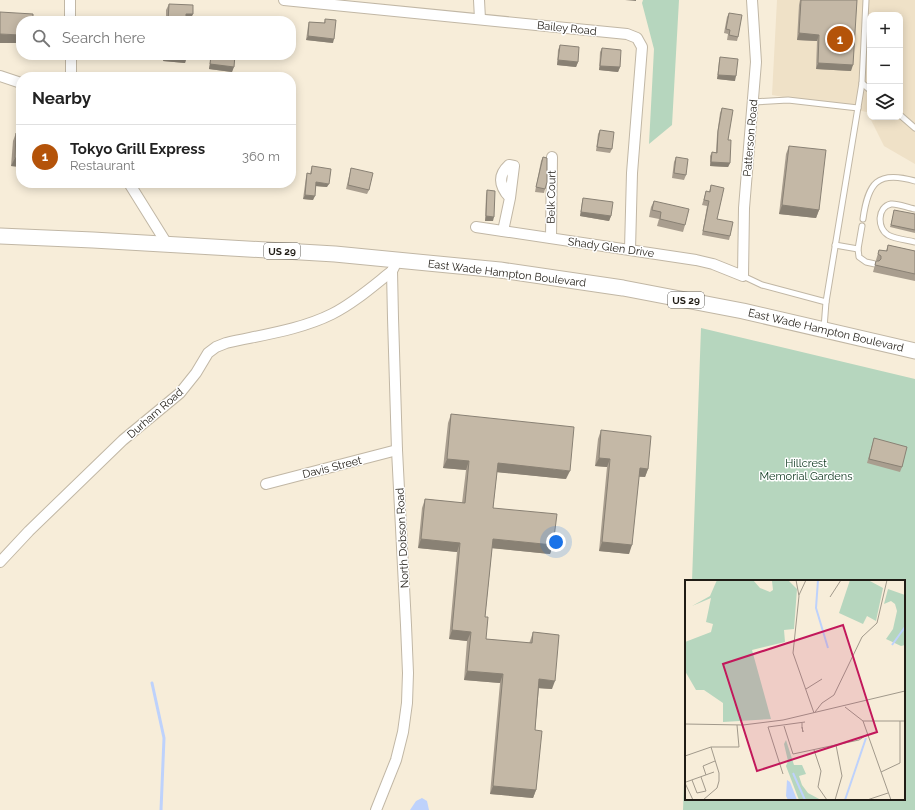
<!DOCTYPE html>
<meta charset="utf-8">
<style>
body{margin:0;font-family:Raleway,sans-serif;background:#f2f2f2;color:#222}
.controls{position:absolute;right:12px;top:12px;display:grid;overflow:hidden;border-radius:8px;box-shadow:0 2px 10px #0003}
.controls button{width:36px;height:36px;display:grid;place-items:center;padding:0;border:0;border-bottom:1px solid #e0e0e0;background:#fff;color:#222;font:20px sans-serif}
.you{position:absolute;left:556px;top:542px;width:14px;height:14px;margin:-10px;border:3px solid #fff;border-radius:50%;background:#1a73e8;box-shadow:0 0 0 6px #1a73e833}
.badge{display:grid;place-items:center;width:26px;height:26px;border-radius:50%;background:#b45309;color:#fff;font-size:13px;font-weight:700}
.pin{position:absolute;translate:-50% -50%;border:2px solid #fff;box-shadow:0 1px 4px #0006}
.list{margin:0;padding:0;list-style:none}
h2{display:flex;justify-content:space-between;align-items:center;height:52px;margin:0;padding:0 16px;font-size:17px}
h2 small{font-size:13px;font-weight:400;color:#767676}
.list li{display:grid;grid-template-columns:26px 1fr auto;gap:12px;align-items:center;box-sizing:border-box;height:64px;padding:0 16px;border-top:1px solid #e0e0e0}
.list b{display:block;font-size:15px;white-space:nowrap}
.list p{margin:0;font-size:13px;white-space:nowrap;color:#767676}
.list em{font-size:13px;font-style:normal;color:#767676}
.icon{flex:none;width:22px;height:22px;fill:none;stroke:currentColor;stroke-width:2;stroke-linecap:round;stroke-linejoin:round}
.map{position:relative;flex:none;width:915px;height:810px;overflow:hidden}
.search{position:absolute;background:#fff;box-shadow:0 2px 10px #0003;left:16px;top:16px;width:280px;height:44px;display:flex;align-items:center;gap:10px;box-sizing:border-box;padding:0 14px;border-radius:16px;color:#767676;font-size:15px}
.panel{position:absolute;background:#fff;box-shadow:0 2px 10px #0003;left:16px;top:72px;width:280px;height:116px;border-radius:16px}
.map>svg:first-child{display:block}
.built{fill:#efe1c7;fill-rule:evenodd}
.green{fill:#b6d6be}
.water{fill:#bed2fc}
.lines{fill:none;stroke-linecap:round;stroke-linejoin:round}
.stream{stroke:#bed2fc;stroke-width:3}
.lane-casing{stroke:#c1b7a5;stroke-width:7}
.street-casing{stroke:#c1b7a5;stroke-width:12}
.primary-casing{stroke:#c1b7a5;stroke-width:17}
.lane{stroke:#fff;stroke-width:5}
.street{stroke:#fff;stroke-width:10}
.primary{stroke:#fff;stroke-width:15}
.wall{fill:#a99e8f}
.shaded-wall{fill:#898174}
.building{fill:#c4b8a6;stroke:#898174}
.labels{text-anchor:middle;stroke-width:3;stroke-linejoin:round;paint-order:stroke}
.shield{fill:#fff;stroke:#63605b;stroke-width:1}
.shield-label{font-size:10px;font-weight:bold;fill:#201c15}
.street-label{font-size:11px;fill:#201c15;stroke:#fff}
.park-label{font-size:11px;fill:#09331a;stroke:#fff}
.inset-river{fill:none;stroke:#bed2fc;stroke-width:2}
.inset-road{fill:none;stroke:#a1998b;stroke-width:1}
.view{fill:#c2185b;fill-opacity:0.15;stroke:#c2185b;stroke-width:2}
.inset-edge{fill:none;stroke:#201c15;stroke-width:2}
</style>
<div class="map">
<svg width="915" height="810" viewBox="0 0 915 810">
<rect width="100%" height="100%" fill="#f7edd9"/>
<path class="built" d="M777,0H915V164L884,146L867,112L772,95ZM870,15H900V117H870Z"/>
<g class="green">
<polygon points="643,0 679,0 672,125 649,144 654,49 642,3"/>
<polygon points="701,328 915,379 915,810 683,810 686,730 686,799 904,799 904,581 692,581"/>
</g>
<polygon class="water" points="422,798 427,801 429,810 410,810 416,801"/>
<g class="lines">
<polyline class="stream" points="152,683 164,738 161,810"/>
<g class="lane-casing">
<g id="lane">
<polyline points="862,83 870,90"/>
<polyline points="753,102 788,100 858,108"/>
<polyline points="900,115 915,128"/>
<path d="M915,209C908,208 897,203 891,204C877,207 877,228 888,235C895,239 907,240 915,242"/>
<path d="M863,219C868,183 877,170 915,181"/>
<polyline points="862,226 858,249 859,257 866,262 875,264"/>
<polyline points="835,245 858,249"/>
<polyline points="743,276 762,285 826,302"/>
<polyline points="824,328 826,302 862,83 866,0"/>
</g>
</g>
<g class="street-casing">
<g id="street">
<polyline points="284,0 627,34 637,38 642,47 632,173 630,249"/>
<polyline points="479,0 480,19"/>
<polyline points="70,21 70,0"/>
<polyline points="71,55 71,77"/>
<polyline points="0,76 21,83"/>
<polyline points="129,183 167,244"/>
<polyline points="476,227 696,260 713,264 743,276 744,208 756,62 752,0"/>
<path d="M503,231L510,198L514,166L509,165C497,176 500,187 510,198"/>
<polyline points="551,238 552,157"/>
<polyline points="266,484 397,450"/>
<path d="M0,562L29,531L123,440L180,393L196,373L208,353L216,347L226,343C261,335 300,330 332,314C354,303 373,286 392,271"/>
<polyline points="376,810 396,760 403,732 407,703 408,673 406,625 397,450 393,318 392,271 397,261"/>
</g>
</g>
<g class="primary-casing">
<polyline id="primary" points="0,236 93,240 335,254 500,270 623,288 743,311 915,351"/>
</g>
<use href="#lane" class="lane"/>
<use href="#street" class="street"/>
<use href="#primary" class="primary"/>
</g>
<g class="wall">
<polygon points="800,0 857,0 851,71 816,69 817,41 797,40 799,5"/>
<polygon points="169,4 190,21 166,21 166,10"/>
<polygon points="729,13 738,37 737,41 727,40 728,34 724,33 727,17"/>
<polygon points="325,19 333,43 306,40 308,26 309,22 324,23"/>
<polygon points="560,45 578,62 576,67 557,65 558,50"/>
<polygon points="602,48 620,67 618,72 599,70 600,52"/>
<polygon points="164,55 187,55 185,63 163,61"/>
<polygon points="211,55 235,55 232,72 209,69"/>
<polygon points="720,57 735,81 717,79 719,61"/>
<polygon points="722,108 728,140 730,163 728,167 710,166 710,156 712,152 716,152 717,135 720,113"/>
<polygon points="600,130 612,149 610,153 596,151 598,134"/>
<polygon points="16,133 21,167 11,166 13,141"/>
<polygon points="789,146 819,210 816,218 779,214 786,154"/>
<polygon points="543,157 545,189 544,193 535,192 541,161"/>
<polygon points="676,157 686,175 684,180 672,178 674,162"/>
<polygon points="312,166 327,187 316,186 313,200 303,199 306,177 307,173 310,174"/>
<polygon points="351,168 369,190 367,194 346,189 350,172"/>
<polygon points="711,185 717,219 730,236 729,240 702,235 707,206 702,205 706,191 709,192"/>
<polygon points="487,190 493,221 485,221 486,195"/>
<polygon points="583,198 611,216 609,221 580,216 582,202"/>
<polygon points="654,201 685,225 683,232 657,226 659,219 649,217 651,207"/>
<polygon points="894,212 915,214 915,233 890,227"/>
<polygon points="888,245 915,251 915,281 873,272 876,261 877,261 876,260 879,250 886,251"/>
<polygon points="451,414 566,479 497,472 493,508 553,545 550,554 492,548 485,617 486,639 529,643 530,641 533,632 552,689 539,688 535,730 536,790 533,798 490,794 500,683 464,680 467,641 449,639 457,552 418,548 422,508 425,499 462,503 466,470 443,468 448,423"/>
<polygon points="601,430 648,469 645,477 639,477 629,554 599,551 607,467 595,466 598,439"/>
<polygon points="874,438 902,467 900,472 867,463"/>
</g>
<g class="shaded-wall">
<polygon points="625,0 636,0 636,1"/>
<polygon points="186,14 193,14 190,21 184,20"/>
<polygon points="799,33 819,35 817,41 797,40"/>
<polygon points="0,34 21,35 21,43 0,43"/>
<polygon points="308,36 334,39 333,43 306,40"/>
<polygon points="166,55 187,56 185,63 163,61"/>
<polygon points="558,60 578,62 576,67 557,65"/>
<polygon points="818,63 853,65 851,71 816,69"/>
<polygon points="210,64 234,67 232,72 209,69"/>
<polygon points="600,66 620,67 618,72 599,70"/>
<polygon points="718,75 736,76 735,81 717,79"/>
<polygon points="15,158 21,158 21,167 11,166"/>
<polygon points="711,162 730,163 728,167 710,166"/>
<polygon points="316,182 329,184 327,187 315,186"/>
<polygon points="256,183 278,183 277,185"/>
<polygon points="305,195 315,196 313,200 303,199"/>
<polygon points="782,205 819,210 816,218 779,214"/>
<polygon points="581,212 611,216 609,221 580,216"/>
<polygon points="486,216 494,217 493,221 485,221"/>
<polygon points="599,458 610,459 607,467 595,466"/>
<polygon points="447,459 469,461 466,470 443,468"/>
<polygon points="498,463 570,471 566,479 495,472"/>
<polygon points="640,468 648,469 645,477 637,476"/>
<polygon points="421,539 460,543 457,552 418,548"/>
<polygon points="493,539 553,545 550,554 490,548"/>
<polygon points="602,542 632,545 629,554 599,551"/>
<polygon points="452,630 471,632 467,641 449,639"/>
<polygon points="467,671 503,674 500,683 464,680"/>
<polygon points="539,679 555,681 552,689 536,688"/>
<polygon points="493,786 536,790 533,798 490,794"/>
</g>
<g class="building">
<polygon points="801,0 857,0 853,65 818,63 819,35 799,33"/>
<polygon points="169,4 193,5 193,14 186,14 186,21 168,21"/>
<polygon points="0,12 33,14 33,17 36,17 36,21 21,21 21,35 0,34"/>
<polygon points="729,13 742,15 738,37 729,35 730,30 726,29"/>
<polygon points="325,19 336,20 334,39 308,36 309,22 325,23"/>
<polygon points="271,20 286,21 271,21"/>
<polygon points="560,45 579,47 578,62 558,60"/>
<polygon points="602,48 621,50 620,67 600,66"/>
<polygon points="168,55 187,55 187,56"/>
<polygon points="211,55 235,55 234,67 210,64"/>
<polygon points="720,57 738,59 736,76 718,75"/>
<polygon points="722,108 733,110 728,140 731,140 730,163 711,162 712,152 717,153 718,131"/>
<polygon points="600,130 614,132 612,149 597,147"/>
<polygon points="16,133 21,133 21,158 15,158"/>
<polygon points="789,146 826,150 819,210 782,205"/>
<polygon points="543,157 547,158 547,182 545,189 536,187"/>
<polygon points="676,157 688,159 686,175 674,173"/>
<polygon points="312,166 331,169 329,184 316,182 315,196 305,195 307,173 311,174"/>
<polygon points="351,168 373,173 369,190 348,185"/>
<polygon points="711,185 724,188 717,219 733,222 730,236 703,231 709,201 704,200 706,191 710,192"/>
<polygon points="487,190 495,191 494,217 486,216"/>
<polygon points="583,198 613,202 611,216 581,212"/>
<polygon points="654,201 689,209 685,225 660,219 661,212 652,210"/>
<polygon points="894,210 915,214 915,230 891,225"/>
<polygon points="888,245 915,251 915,274 875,265 876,261 879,261 881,259 881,256 878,254 879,250 887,251"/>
<polygon points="451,414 574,427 570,471 498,463 493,508 557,514 553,545 493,539 485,617 488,617 486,639 532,643 533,632 559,635 555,681 539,679 535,730 542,731 536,790 493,786 503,674 467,671 471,632 452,630 460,543 421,539 425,499 465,503 469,461 447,459"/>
<polygon points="601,430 651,436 648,469 640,468 632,545 602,542 610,459 599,458"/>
<polygon points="874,438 907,447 902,467 869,459"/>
</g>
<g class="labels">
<g class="shield">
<rect x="264" y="243" width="36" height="16" rx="3"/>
<rect x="668" y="292" width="36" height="16" rx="3"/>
</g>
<g class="shield-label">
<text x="282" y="255">US 29</text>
<text x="686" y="304">US 29</text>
</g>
<g class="street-label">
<text transform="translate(567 28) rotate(6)" y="4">Bailey Road</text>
<text transform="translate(750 138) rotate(-85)" y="4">Patterson Road</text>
<text transform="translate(551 197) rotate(-89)" y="4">Belk Court</text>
<text transform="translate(611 247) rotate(8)" y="4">Shady Glen Drive</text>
<text transform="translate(507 273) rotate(7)" y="4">East Wade Hampton Boulevard</text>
<text transform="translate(826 330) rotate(13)" y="4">East Wade Hampton Boulevard</text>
<text transform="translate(155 413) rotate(-41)" y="4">Durham Road</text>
<text transform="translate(332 467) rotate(-14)" y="4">Davis Street</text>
<text transform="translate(402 538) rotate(-93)" y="4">North Dobson Road</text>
</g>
<g class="park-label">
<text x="806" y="467">Hillcrest<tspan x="806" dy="13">Memorial Gardens</tspan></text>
</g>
</g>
<g transform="translate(685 580)">
<rect width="220" height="220" fill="#f7edd9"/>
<path d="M32,0H68L75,8L85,12L88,10L87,1L103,0L112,9L109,49L99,50L100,62L67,70L86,139L38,142V123L19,110H11L0,91V62L26,52L28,44L21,42L26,18L7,26L25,16ZM165,0H183L198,8L191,41L182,36L178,44L154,33ZM203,9L220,15V65L216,66L201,59L208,49L212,31L210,24L206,21L199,24ZM101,160L109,185H117L121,194L114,196L117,205L123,213L136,220H114L101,186L103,181L99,164Z" fill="#b6d6be"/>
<path d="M102,200L105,202L112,220H103L101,216Z" fill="#bed2fc"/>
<path class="inset-river" d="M133,0L131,28L143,68M207,65L220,47M108,193L120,220M160,220L181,158"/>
<path class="inset-road" d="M111,0L114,16L108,73L129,133M114,15L121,0M145,17L156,0M121,109L137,99M160,127L178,141L206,220M130,132L137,123L149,115L177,57L192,43L202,0M178,141H220M117,143V147L118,152L117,147M0,144L58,145L98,140L220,111M99,146L108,174L174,160L183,154M129,170L136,191L133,207L142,220M0,176L26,167H54L52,145M196,192L215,183V141M98,194L83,147L120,142M21,195L18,186L30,181M7,200L12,213L21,211L16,197M1,202L29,192M0,203L8,220M18,220L32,208L34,201V193L26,167M150,220L157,196L151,165M182,220L203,213"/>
<path class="view" d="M158,45L192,152L72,191L38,84Z"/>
<rect width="220" height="220" class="inset-edge"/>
</g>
</svg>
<div class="controls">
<button>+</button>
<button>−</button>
<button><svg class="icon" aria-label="layers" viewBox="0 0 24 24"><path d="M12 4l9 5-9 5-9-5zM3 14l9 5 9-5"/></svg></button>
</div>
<div class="you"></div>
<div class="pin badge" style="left:840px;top:39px">1</div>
<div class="search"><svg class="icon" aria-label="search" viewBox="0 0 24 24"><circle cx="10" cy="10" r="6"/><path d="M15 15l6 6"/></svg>Search here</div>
<section class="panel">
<h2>Nearby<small></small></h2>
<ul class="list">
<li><span class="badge">1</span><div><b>Tokyo Grill Express</b><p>Restaurant</p></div><em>360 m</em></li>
</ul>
</section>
</div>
